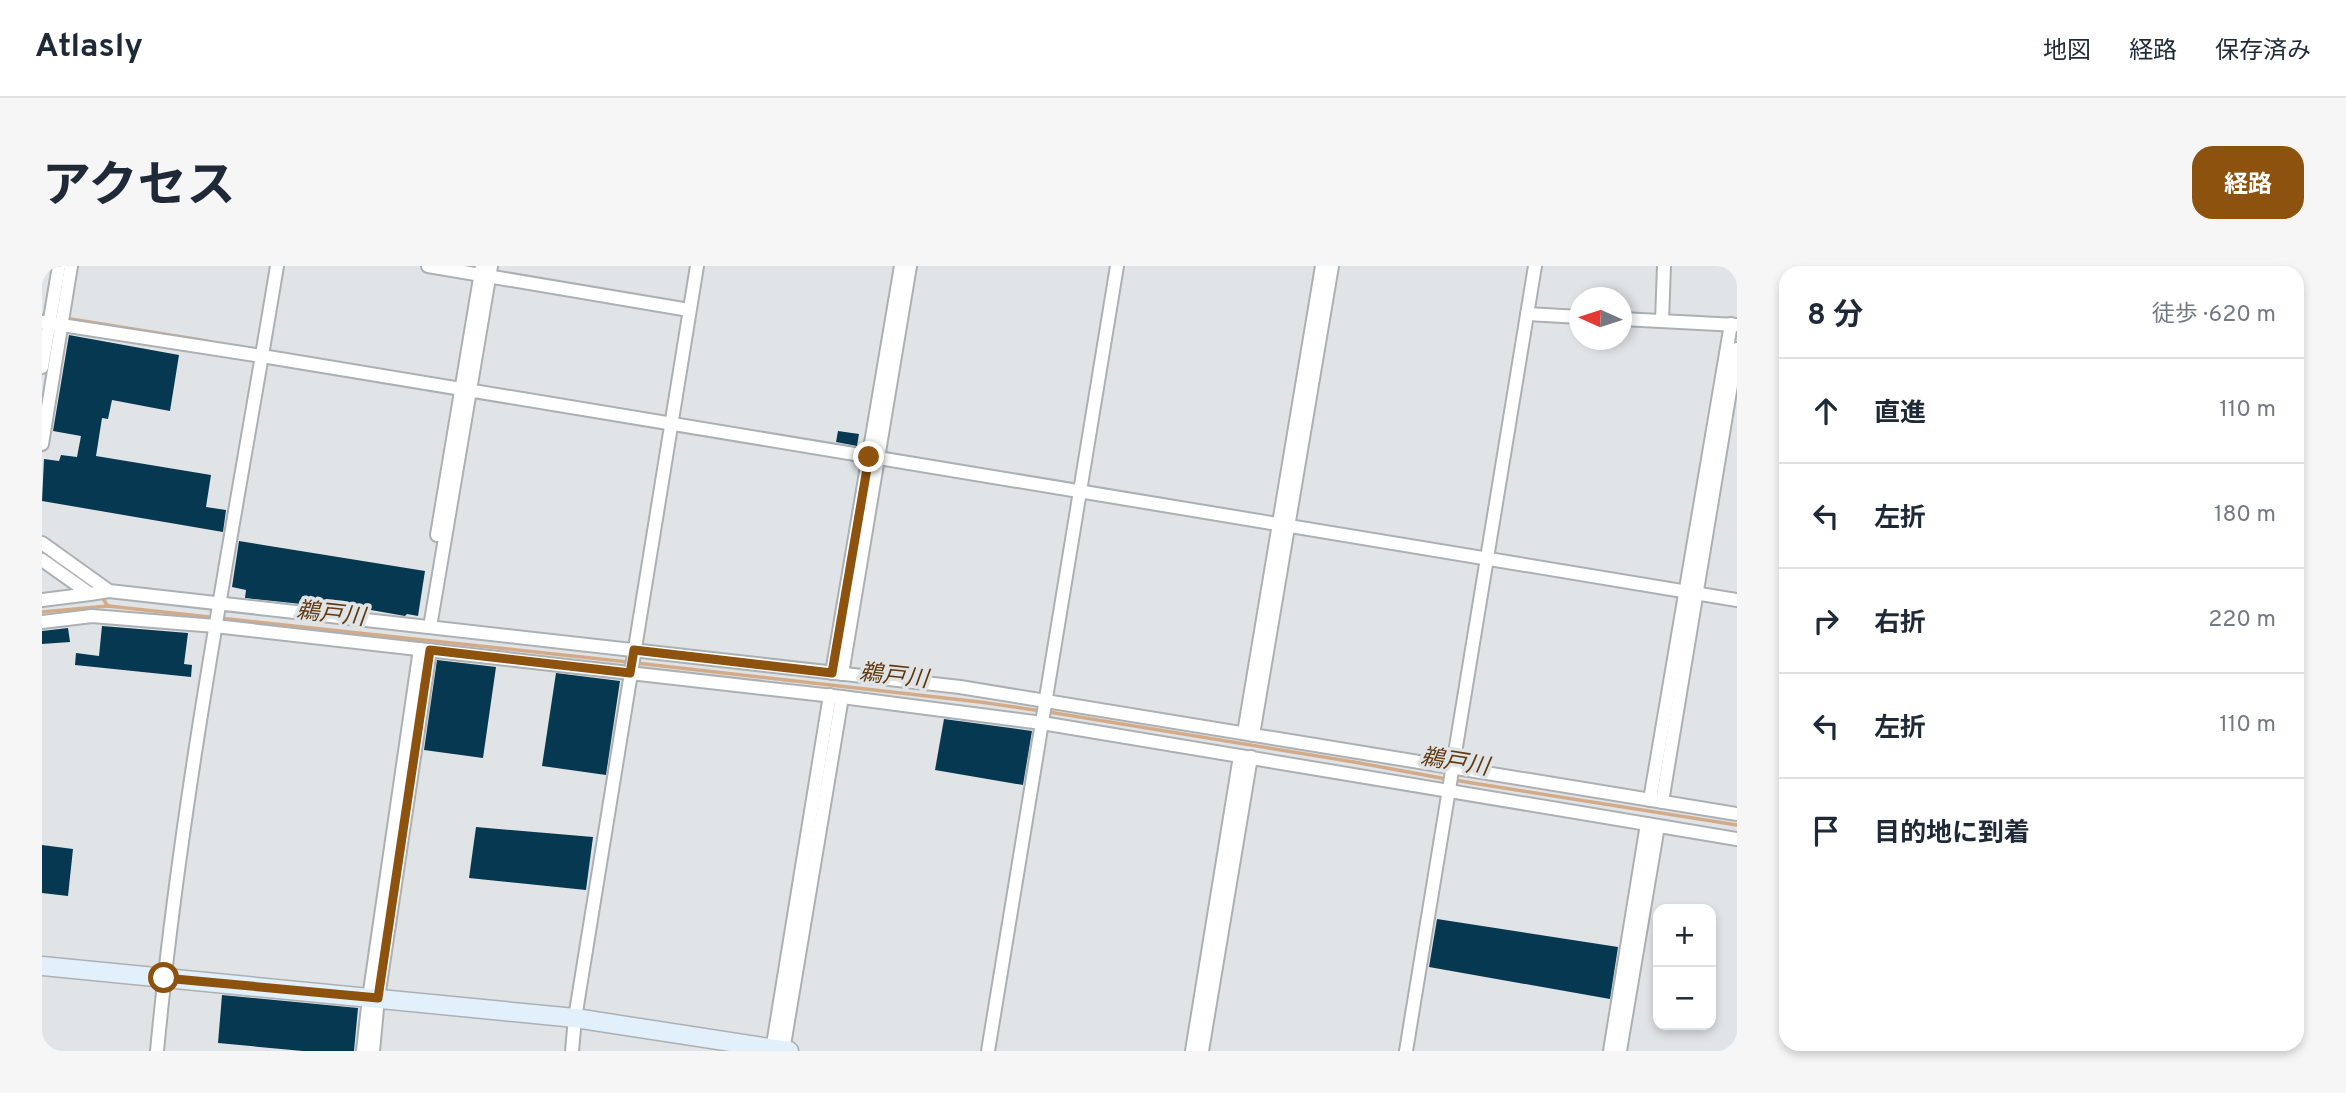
<!DOCTYPE html>
<html lang="ja">
<meta charset="utf-8">
<style>
body{margin:0;font-family:Overpass,"Noto Sans JP",sans-serif;background:#f6f6f7;color:#1f2937}
.controls{position:absolute;right:21px;bottom:21px;display:grid;overflow:hidden;border-radius:14px;box-shadow:0 4px 10px #0003}
.controls button{width:63px;height:63px;display:grid;place-items:center;padding:0;border:0;border-bottom:2px solid #e0e1e3;background:#fff;color:#1f2937;font:35px sans-serif}
.compass{position:absolute;left:1527px;top:21px;width:63px;height:63px;border-radius:50%;background:#fff;box-shadow:0 4px 10px #0003;rotate:273deg}
.stop{position:absolute;width:21px;height:21px;margin:-16px;border:5px solid #8c520e;border-radius:50%;background:#fff}
.stop.end{background:#8c520e;border-color:#fff;box-shadow:0 2px 7px #0008}
.list{margin:0;padding:0;list-style:none}
h2{display:flex;justify-content:space-between;align-items:center;height:91px;margin:0;padding:0 28px;font-size:30px}
h2 small{font-size:23px;font-weight:400;color:#747a83}
.list li{display:grid;grid-template-columns:46px 1fr auto;gap:21px;align-items:center;box-sizing:border-box;height:105px;padding:0 28px;border-top:2px solid #e0e1e3}
.list b{display:block;font-size:26px;white-space:nowrap}
.list em{font-size:23px;font-style:normal;color:#747a83}
.icon{flex:none;width:38px;height:38px;fill:none;stroke:currentColor;stroke-width:2;stroke-linecap:round;stroke-linejoin:round}
.map{position:relative;flex:none;width:1695px;height:785px;overflow:hidden;border-radius:21px}
header{display:flex;align-items:center;gap:42px;box-sizing:border-box;height:98px;padding:0 35px;background:#fff;border-bottom:2px solid #e0e1e3}
header strong{font-size:33px}
nav{display:flex;gap:38px;margin-inline-start:auto;font-size:24px}
.intro{display:flex;align-items:center;justify-content:space-between;box-sizing:border-box;height:168px;padding:0 42px}
h1{margin:0;font-size:49px}
.button{padding:18px 32px;border-radius:21px;background:#8c520e;color:#fff;font-size:24px;font-weight:700}
main{display:flex;gap:42px;padding:0 42px}
aside{flex:1;background:#fff;border-radius:21px;box-shadow:0 4px 10px #0003}
.map>svg:first-child{display:block}
.lines{fill:none;stroke-linecap:round;stroke-linejoin:round}
.stream{stroke:#d4ab89;stroke-width:3.5}
.building{fill:#063851}
.street-casing{stroke:#acb0b2;stroke-width:16}
.secondary-casing{stroke:#acb0b2;stroke-width:21}
.street{stroke:#fff;stroke-width:12}
.secondary{stroke:#e1f0fa;stroke-width:18}
.route{stroke:#8c520e;stroke-width:9}
.labels{text-anchor:middle;stroke-width:7;stroke-linejoin:round;paint-order:stroke}
.water-label{font-size:23px;font-style:italic;fill:#613910;stroke:#e0e4e6}
</style>
<header>
<strong>Atlasly</strong>
<nav><a>地図</a><a>経路</a><a>保存済み</a></nav>
</header>
<div class="intro"><h1>アクセス</h1><a class="button">経路</a></div>
<main>
<div class="map">
<svg width="1695" height="785" viewBox="0 0 1695 785">
<rect width="100%" height="100%" fill="#e0e4e6"/>
<g class="lines">
<g class="stream">
<polyline points="0,49 1,49"/>
<polyline points="29,53 165,75"/>
<polyline points="0,285 43,317"/>
<polyline points="61,333 66,340"/>
<polyline points="0,346 66,340 586,396"/>
<polyline points="594,397 938,436 1013,447 1312,496 1399,512 1695,559"/>
</g>
</g>
<g class="building">
<polygon points="27,69 137,89 128,145 70,134 66,153 60,152 54,190 169,209 164,241 184,244 181,266 0,235 2,193 17,195 19,189 35,191 39,170 11,165"/>
<polygon points="796,165 817,168 815,180 794,176"/>
<polygon points="197,275 383,305 376,350 365,348 363,350 289,337 288,341 203,332 204,324 190,321"/>
<polygon points="60,360 146,367 142,398 150,399 149,411 33,399 34,387 57,390"/>
<polygon points="26,362 28,376 0,378 0,365"/>
<polygon points="395,394 454,401 441,492 382,484"/>
<polygon points="514,407 578,415 564,509 500,500"/>
<polygon points="902,453 990,465 981,519 893,504"/>
<polygon points="434,561 551,571 544,624 427,612"/>
<polygon points="0,579 31,583 26,630 0,627"/>
<polygon points="1395,653 1576,681 1568,733 1387,701"/>
<polygon points="180,729 316,742 312,785 261,785 176,777"/>
</g>
<g class="lines">
<g class="street-casing">
<g id="street">
<polyline points="386,0 647,44"/>
<polyline points="1485,48 1538,51"/>
<polyline points="1580,53 1695,59"/>
<polyline points="1620,55 1622,0"/>
<polyline points="0,56 220,90 1695,334"/>
<polyline points="0,101 17,0"/>
<polyline points="0,178 29,0"/>
<polyline points="395,269 440,0"/>
<polyline points="0,277 67,325 918,421 1695,548"/>
<polyline points="0,294 48,328 67,325"/>
<polyline points="0,334 48,328"/>
<polyline points="0,356 50,350 173,360 800,431 1000,457 1695,573"/>
<polyline points="388,361 449,0"/>
<polyline points="790,407 859,0"/>
<polyline points="800,408 868,0"/>
<polyline points="1202,467 1280,0"/>
<polyline points="1211,469 1290,0"/>
<polyline points="1608,534 1689,58"/>
<polyline points="1620,536 1695,83"/>
<path d="M115,785C140,521 192,261 235,0"/>
<polyline points="321,785 327,732 378,383"/>
<polyline points="331,785 336,732 388,384"/>
<polyline points="530,785 533,752 655,0"/>
<polyline points="730,785 788,429"/>
<polyline points="741,785 800,431"/>
<polyline points="946,785 1075,0"/>
<polyline points="1150,785 1198,490"/>
<polyline points="1160,785 1209,491"/>
<polyline points="1364,785 1493,0"/>
<polyline points="1568,785 1605,558"/>
<polyline points="1578,785 1616,560"/>
</g>
</g>
<g class="secondary-casing">
<polyline id="secondary" points="0,700 533,752 747,785"/>
</g>
<use href="#street" class="street"/>
<use href="#secondary" class="secondary"/>
</g>
<g class="lines">
<polyline class="route" points="122,712 336,732 388,384 588,407 592,384 790,407 827,191"/>
</g>
<g class="labels">
<g class="water-label">
<text transform="translate(289 347) rotate(6)" y="8">鵜戸川</text>
<text transform="translate(852 409) rotate(6)" y="8">鵜戸川</text>
<text transform="translate(1413 495) rotate(9)" y="8">鵜戸川</text>
</g>
</g>
</svg>
<div class="controls">
<button>+</button>
<button>−</button>
</div>
<svg class="compass" viewBox="-18 -18 36 36"><path d="M0-13l5 13h-10z" fill="#e53935"/><path d="M0 13l5-13h-10z" fill="#747a83"/></svg>
<div class="stop" style="left:122px;top:712px"></div>
<div class="stop end" style="left:827px;top:191px"></div>
</div>
<aside>
<h2>8 分<small>徒歩 · 620 m</small></h2>
<ul class="list">
<li><svg class="icon" aria-label="ahead" viewBox="0 0 24 24"><path d="M12 20V5M6 11l6-6 6 6"/></svg><div><b>直進</b></div><em>110 m</em></li>
<li><svg class="icon" aria-label="left" viewBox="0 0 24 24"><path d="M17 20v-9H6M10 6l-5 5 5 5"/></svg><div><b>左折</b></div><em>180 m</em></li>
<li><svg class="icon" aria-label="right" viewBox="0 0 24 24"><path d="M7 20v-9h11M14 6l5 5-5 5"/></svg><div><b>右折</b></div><em>220 m</em></li>
<li><svg class="icon" aria-label="left" viewBox="0 0 24 24"><path d="M17 20v-9H6M10 6l-5 5 5 5"/></svg><div><b>左折</b></div><em>110 m</em></li>
<li><svg class="icon" aria-label="arrive" viewBox="0 0 24 24"><path d="M6 21V4h12l-3 4 3 4H6"/></svg><div><b>目的地に到着</b></div></li>
</ul>
</aside>
</main>
